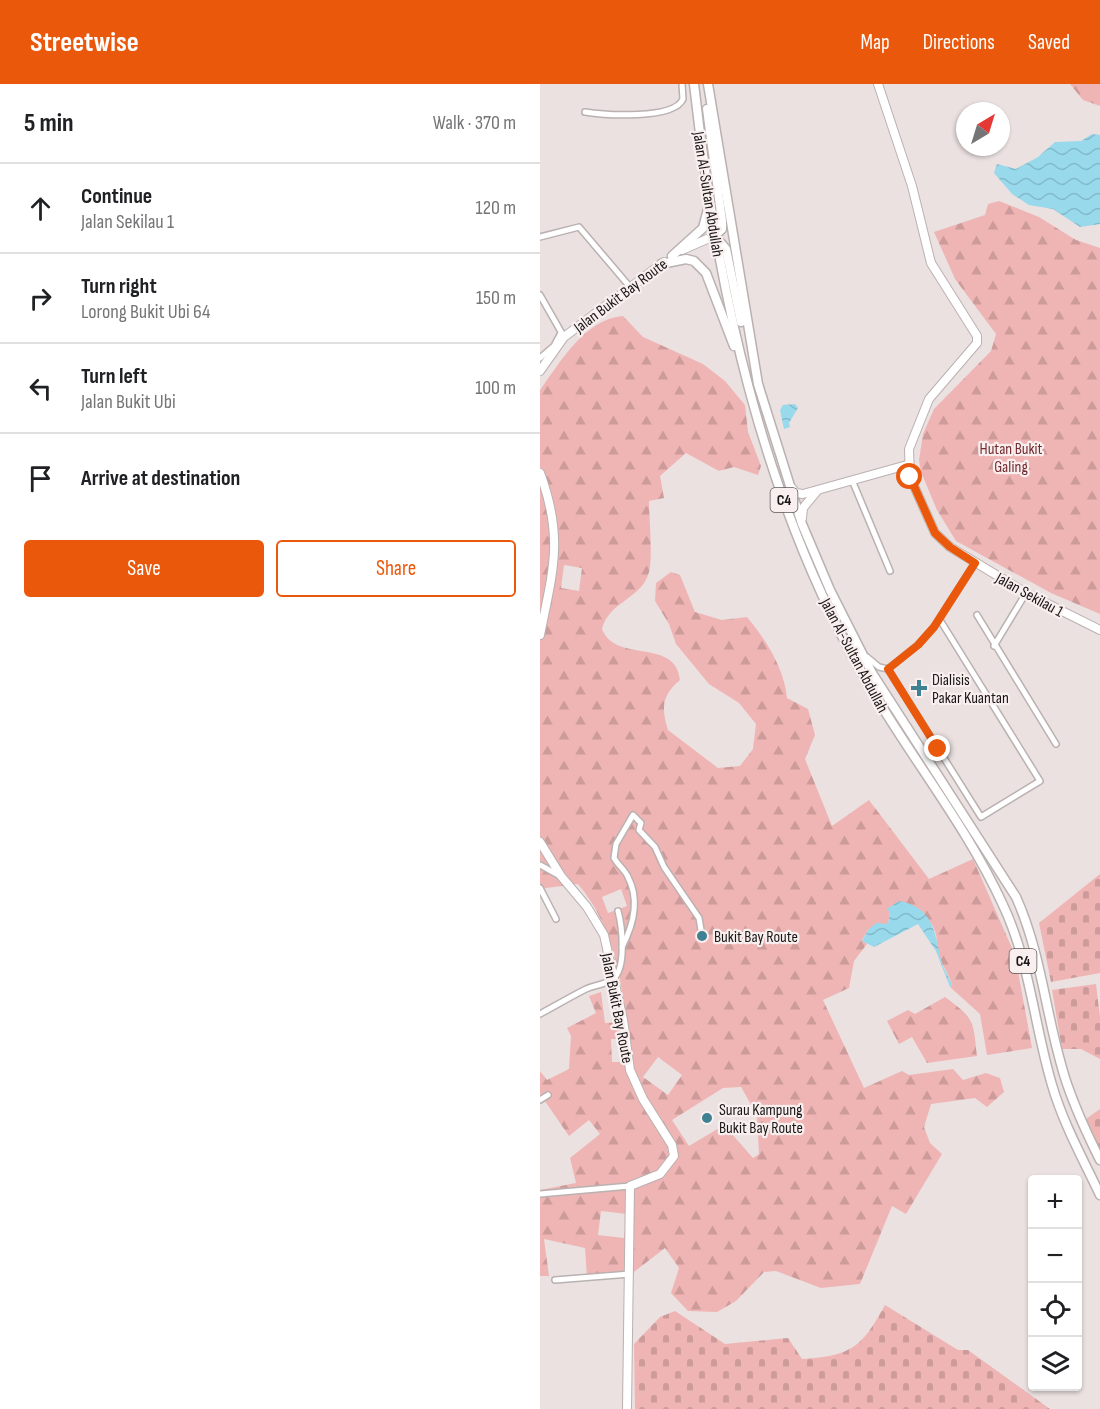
<!DOCTYPE html>
<meta charset="utf-8">
<style>
body{margin:0;font-family:"Sofia Sans Condensed",sans-serif;background:#f6f6f6;color:#202124}
.controls{position:absolute;right:18px;bottom:18px;display:grid;overflow:hidden;border-radius:6px;box-shadow:0 2px 4px #0004}
.controls button{width:54px;height:54px;display:grid;place-items:center;padding:0;border:0;border-bottom:2px solid #e0e0e0;background:#fff;color:#202124;font:30px sans-serif}
.compass{position:absolute;left:416px;top:18px;width:54px;height:54px;border-radius:50%;background:#fff;box-shadow:0 2px 4px #0004;rotate:38deg}
.stop{position:absolute;width:18px;height:18px;margin:-14px;border:4px solid #ea580c;border-radius:50%;background:#fff}
.stop.end{background:#ea580c;border-color:#fff;box-shadow:0 2px 6px #0008}
.list{margin:0;padding:0;list-style:none}
h2{display:flex;justify-content:space-between;align-items:center;height:78px;margin:0;padding:0 24px;font-size:26px}
h2 small{font-size:20px;font-weight:400;color:#757577}
.list li{display:grid;grid-template-columns:39px 1fr auto;gap:18px;align-items:center;box-sizing:border-box;height:90px;padding:0 24px;border-top:2px solid #e0e0e0}
.list b{display:block;font-size:22px;white-space:nowrap}
.list p{margin:0;font-size:20px;white-space:nowrap;color:#757577}
.list em{font-size:20px;font-style:normal;color:#757577}
.actions{display:flex;gap:12px;padding:18px 24px}
.actions a{flex:1;padding:14px 0;border:2px solid #ea580c;border-radius:6px;text-align:center;font-size:21px;color:#ea580c}
.actions .main{background:#ea580c;color:#fff}
.icon{flex:none;width:33px;height:33px;fill:none;stroke:currentColor;stroke-width:2;stroke-linecap:round;stroke-linejoin:round}
.map{position:relative;flex:none;width:560px;height:1325px;overflow:hidden}
header{display:flex;align-items:center;gap:36px;box-sizing:border-box;height:84px;padding:0 30px;background:#ea580c;color:#fff}
header strong{font-size:28px}
nav{display:flex;gap:33px;margin-inline-start:auto;font-size:21px}
main{display:flex}
aside{flex:1;background:#fff}
.map>svg:first-child{display:block}
.forest{fill:url(#forest-firs);fill-rule:evenodd}
.cemetery{fill:url(#cemetery-stones)}
.water{fill:url(#water-waves)}
.lines{fill:none;stroke-linecap:round;stroke-linejoin:round}
.street-casing{stroke:#bab1b1;stroke-width:8}
.secondary-casing{stroke:#bab1b1;stroke-width:10}
.primary-casing{stroke:#bab1b1;stroke-width:11}
.street{stroke:#fff;stroke-width:5}
.secondary{stroke:#fff;stroke-width:8}
.primary{stroke:#fff;stroke-width:8}
.route{stroke:#ea580c;stroke-width:8}
.poi-dot{fill:#3f8093;stroke:#f8efee;stroke-width:2}
.labels{text-anchor:middle;stroke-width:4.5;stroke-linejoin:round;paint-order:stroke}
.shield{fill:#f8efee;stroke:#5c5757;stroke-width:1.5}
.shield-label{font-size:15px;font-weight:bold;fill:#191616}
.street-label{font-size:16px;fill:#191616;stroke:#f8efee}
.park-label{font-size:16px;fill:#732b30;stroke:#f8efee}
.poi-label{font-size:16px;fill:#191616;stroke:#f8efee;text-anchor:start}
</style>
<header>
<strong>Streetwise</strong>
<nav><a>Map</a><a>Directions</a><a>Saved</a></nav>
</header>
<main>
<aside>
<h2>5 min<small>Walk · 370 m</small></h2>
<ul class="list">
<li><svg class="icon" aria-label="ahead" viewBox="0 0 24 24"><path d="M12 20V5M6 11l6-6 6 6"/></svg><div><b>Continue</b><p>Jalan Sekilau 1</p></div><em>120 m</em></li>
<li><svg class="icon" aria-label="right" viewBox="0 0 24 24"><path d="M7 20v-9h11M14 6l5 5-5 5"/></svg><div><b>Turn right</b><p>Lorong Bukit Ubi 64</p></div><em>150 m</em></li>
<li><svg class="icon" aria-label="left" viewBox="0 0 24 24"><path d="M17 20v-9H6M10 6l-5 5 5 5"/></svg><div><b>Turn left</b><p>Jalan Bukit Ubi</p></div><em>100 m</em></li>
<li><svg class="icon" aria-label="arrive" viewBox="0 0 24 24"><path d="M6 21V4h12l-3 4 3 4H6"/></svg><div><b>Arrive at destination</b></div></li>
</ul>
<div class="actions"><a class="main">Save</a><a>Share</a></div>
</aside>
<div class="map">
<svg width="560" height="1325" viewBox="0 0 560 1325">
<defs>
<pattern id="forest-firs" width="22" height="20" patternUnits="userSpaceOnUse" patternTransform="scale(1.5)"><rect width="22" height="20" fill="#efb5b4"/><path d="M5 1l3.5 6h-7zM16 11l3.5 6h-7z" fill="#cc9b9a"/></pattern>
<pattern id="cemetery-stones" width="16" height="16" patternUnits="userSpaceOnUse" patternTransform="scale(1.5)"><rect width="16" height="16" fill="#efb5b4"/><path d="M2 7V4a2 2 0 0 1 4 0v3zM10 15v-3a2 2 0 0 1 4 0v3z" fill="#cc9b9a"/></pattern>
<pattern id="water-waves" width="16" height="10" patternUnits="userSpaceOnUse" patternTransform="scale(1.5)"><rect width="16" height="10" fill="#98d9ec"/><path d="M0 5q4-4 8 0t8 0" fill="none" stroke="#82baca"/></pattern>
</defs>
<rect width="100%" height="100%" fill="#ebe1e1"/>
<g class="forest">
<polygon points="530,0 560,0 560,22 543,16"/>
<polygon points="459,117 499,133 536,156 560,164 560,530 511,509 416,457 397,426 381,388 379,376 383,350 394,325 451,267 456,250 415,195 394,148 445,131 448,120"/>
<path d="M83,232L103,253L163,280L185,297L205,321L208,348L221,382L218,391L194,383L179,387L146,369L120,392L124,414L109,417C109,435 113,473 109,488C102,515 69,517 62,545C75,580 136,553 140,596C122,611 121,624 128,646L178,684L200,682L213,665L216,640L199,619L169,600L136,560L129,540L115,517L116,499L131,488L140,491L155,528L182,536L207,533C226,556 244,584 247,614L268,625L275,651L265,675L292,742L329,716L389,795L433,775L475,871L492,964L447,971L440,930L410,903L412,902C410,893 406,887 402,879C392,852 404,846 376,825L350,828L348,840L328,846L322,856L327,860L314,877L309,904L283,916L324,1004L362,987L369,991L413,985L423,996L446,989L460,994L464,1008L447,1023L435,1014L391,1020L384,1043L390,1059L402,1070L366,1130L352,1122L320,1200L281,1204L236,1187L224,1188L196,1217L177,1228L148,1227L131,1209L139,1184L125,1164L90,1191L47,1193L45,1164L4,1155L9,1192H0V1106L36,1099L30,1074L60,1050L49,1036L29,1052L0,1010V987L7,996L29,985L31,952L27,944L56,929L49,912L61,908L65,939L86,938C81,889 71,839 38,800L6,804L0,808V306C21,277 45,235 83,232ZM24,481L42,484L39,507L21,504ZM81,805L87,822L68,829L62,813ZM71,955H83V978H72ZM118,973L142,991L128,1011L103,993ZM201,1003L217,1031L219,1070L213,1074L184,1041L149,1062L132,1036L183,1004ZM61,1127L87,1130L84,1154L58,1151Z"/>
<path d="M405,913C435,935 433,936 437,972L387,979L372,953L359,960L347,937L368,926L375,930Z"/>
</g>
<g class="cemetery">
<polygon points="560,790 560,889 511,898 499,839"/>
<polygon points="556,900 560,933 560,975 541,965 522,965 512,906"/>
<polygon points="560,1025 560,1066 546,1035"/>
<path d="M345,1221L418,1266H428L510,1325H95L94,1260L120,1233L135,1227L185,1260L248,1254L262,1275C312,1272 322,1263 345,1221Z"/>
</g>
<g class="water">
<polygon points="552,50 560,51 560,140 540,143 513,125 489,121 472,110 454,89 457,80 476,85 498,73 515,58 541,57"/>
<polygon points="255,320 258,324 249,339 250,343 244,345 240,326 243,321"/>
<path d="M359,817C394,823 395,850 401,876C403,885 410,893 412,902L410,903L396,867L378,840L334,863L322,857L328,846L336,839L348,840L350,829L347,825Z"/>
</g>
<g class="lines">
<g class="street-casing">
<g id="street">
<path d="M45,28C64,31 134,36 143,15L142,0"/>
<polyline points="0,153 39,143 90,203"/>
<polyline points="0,211 24,253"/>
<polyline points="0,274 14,262 21,249"/>
<polyline points="312,396 350,487"/>
<polyline points="437,531 516,660"/>
<polyline points="454,562 486,509"/>
<polyline points="327,573 339,583 348,585"/>
<polyline points="348,585 441,733 500,697 400,536"/>
<polyline points="348,585 378,561 394,543 435,479"/>
<polyline points="0,781 20,792"/>
<polyline points="0,804 16,835"/>
<path d="M82,863C93,842 100,816 88,793C85,786 78,781 74,774L76,760L93,731L101,739L99,746L115,763L124,783L159,834L162,852"/>
<path d="M0,930C15,922 30,913 46,905C54,901 65,901 73,895C87,884 82,842 78,827"/>
<polyline points="0,1016 8,1011"/>
<polyline points="0,1110 90,1102"/>
<polyline points="15,1196 90,1190"/>
</g>
</g>
<g class="secondary-casing">
<g id="secondary">
<polyline points="338,0 372,102 391,179 437,252 437,259 389,315 369,365 370,393 395,449 410,463 486,509 560,546"/>
<polyline points="142,166 174,152"/>
<polyline points="0,287 24,253 124,178"/>
<path d="M0,389C24,454 13,486 0,551"/>
<polyline points="251,403 256,409 263,410 367,381"/>
<polyline points="262,434 263,424 277,407"/>
<polyline points="0,758 21,792 47,823 64,851 83,936 90,986 103,1015 132,1061 134,1072 120,1090 90,1102 87,1325"/>
</g>
</g>
<g class="primary-casing">
<g id="primary">
<path d="M154,0C177,203 221,411 323,591C367,669 426,740 463,821C490,878 494,941 512,1001C523,1039 543,1075 560,1111"/>
<path d="M168,0L218,300L262,440L290,506L332,589L476,813C503,873 506,938 527,1000C536,1026 548,1052 560,1076"/>
<polyline points="167,25 182,137 182,145 174,152"/>
<polyline points="175,152 186,165 201,238"/>
<polyline points="132,172 163,144 168,125"/>
<polyline points="121,180 146,175 154,177 166,189 194,262"/>
</g>
</g>
<use href="#street" class="street"/>
<use href="#secondary" class="secondary"/>
<use href="#primary" class="primary"/>
</g>
<g class="lines">
<polyline class="route" points="370,393 395,449 410,463 435,479 394,543 378,561 348,585 398,665"/>
</g>
<g class="poi-dot">
<path d="M376 595h6v6h6v6h-6v6h-6v-6h-6v-6h6z"/>
<circle cx="162" cy="852" r="6"/>
<circle cx="167" cy="1034" r="6"/>
</g>
<g class="labels">
<g class="shield">
<rect x="230.5" y="404" width="27" height="24" rx="4.5"/>
<rect x="469.5" y="865" width="27" height="24" rx="4.5"/>
</g>
<g class="shield-label">
<text x="244" y="421">C4</text>
<text x="483" y="882">C4</text>
</g>
<g class="street-label">
<text transform="translate(169 110) rotate(81)" y="6">Jalan Al-Sultan Abdullah</text>
<text transform="translate(80 211) rotate(-37)" y="6">Jalan Bukit Bay Route</text>
<text transform="translate(490 510) rotate(29)" y="6">Jalan Sekilau 1</text>
<text transform="translate(315 571) rotate(62)" y="6">Jalan Al-Sultan Abdullah</text>
<text transform="translate(78 924) rotate(79)" y="6">Jalan Bukit Bay Route</text>
</g>
<g class="park-label">
<text x="471" y="370">Hutan Bukit<tspan x="471" dy="18">Galing</tspan></text>
</g>
<g class="poi-label">
<text x="392" y="601">Dialisis<tspan x="392" dy="18">Pakar Kuantan</tspan></text>
<text x="174" y="858">Bukit Bay Route</text>
<text x="179" y="1031">Surau Kampung<tspan x="179" dy="18">Bukit Bay Route</tspan></text>
</g>
</g>
</svg>
<div class="controls">
<button>+</button>
<button>−</button>
<button><svg class="icon" aria-label="locate" viewBox="0 0 24 24"><circle cx="12" cy="12" r="6"/><path d="M12 2v4M12 18v4M2 12h4M18 12h4"/></svg></button>
<button><svg class="icon" aria-label="layers" viewBox="0 0 24 24"><path d="M12 4l9 5-9 5-9-5zM3 14l9 5 9-5"/></svg></button>
</div>
<svg class="compass" viewBox="-18 -18 36 36"><path d="M0-13l5 13h-10z" fill="#e53935"/><path d="M0 13l5-13h-10z" fill="#757577"/></svg>
<div class="stop" style="left:370px;top:393px"></div>
<div class="stop end" style="left:398px;top:665px"></div>
</div>
</main>
